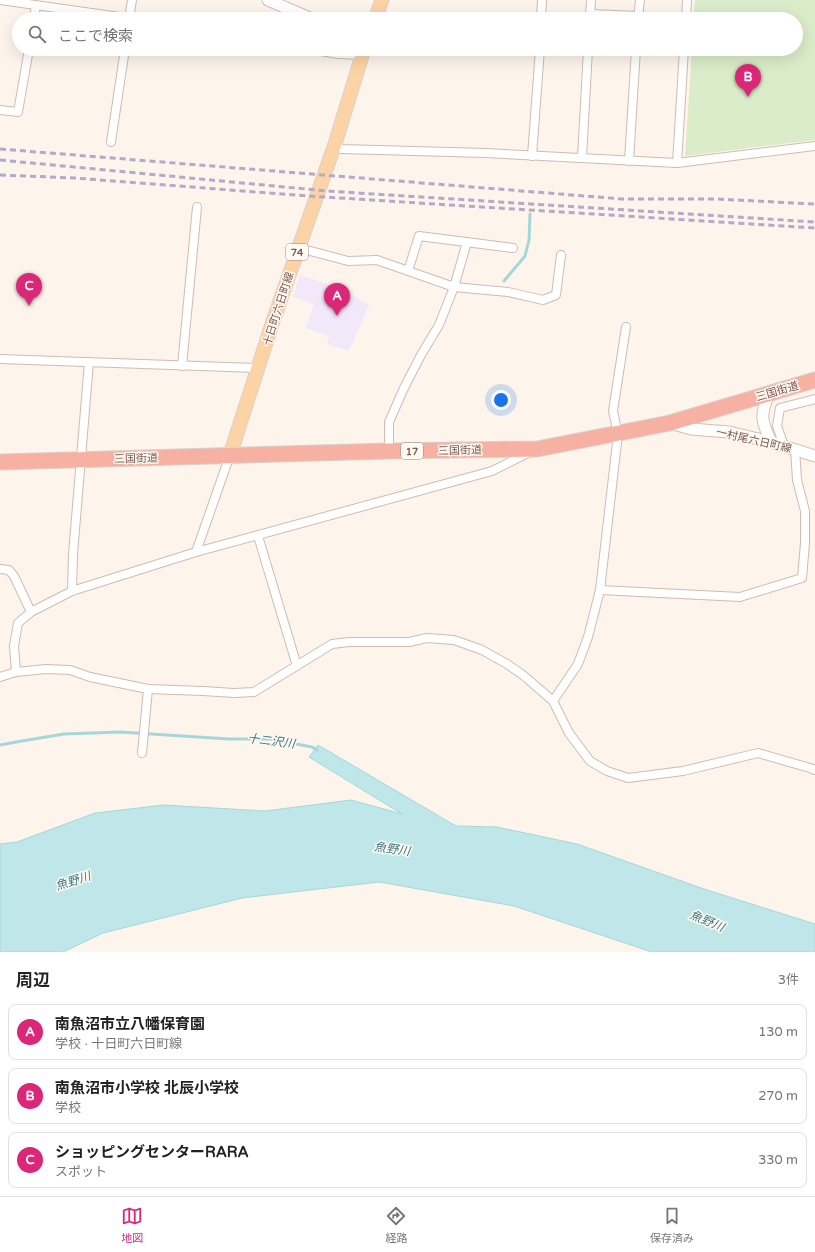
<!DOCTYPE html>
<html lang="ja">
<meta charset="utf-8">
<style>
body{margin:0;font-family:"Varela Round","Noto Sans JP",sans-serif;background:#f2f2f2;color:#222}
.you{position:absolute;left:501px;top:400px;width:14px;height:14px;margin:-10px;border:3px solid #fff;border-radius:50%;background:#1a73e8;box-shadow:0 0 0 6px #1a73e833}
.badge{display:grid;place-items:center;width:26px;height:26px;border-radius:50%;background:#db2777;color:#fff;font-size:13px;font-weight:700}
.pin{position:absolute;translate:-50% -33px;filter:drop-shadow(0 1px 2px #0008)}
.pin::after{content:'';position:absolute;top:21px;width:14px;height:12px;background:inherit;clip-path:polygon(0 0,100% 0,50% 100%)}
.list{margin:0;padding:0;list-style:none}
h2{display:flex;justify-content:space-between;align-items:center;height:52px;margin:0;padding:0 16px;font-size:17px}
h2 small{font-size:13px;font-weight:400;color:#767676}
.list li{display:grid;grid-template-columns:26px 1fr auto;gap:12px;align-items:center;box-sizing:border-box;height:56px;margin:0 8px 8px;padding:0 8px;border:1px solid #e0e0e0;border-radius:8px}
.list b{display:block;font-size:15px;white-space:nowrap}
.list p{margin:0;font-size:13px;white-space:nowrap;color:#767676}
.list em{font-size:13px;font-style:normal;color:#767676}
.icon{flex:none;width:22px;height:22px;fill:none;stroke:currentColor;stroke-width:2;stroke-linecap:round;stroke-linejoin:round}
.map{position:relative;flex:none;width:815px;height:952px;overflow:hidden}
.search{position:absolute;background:#fff;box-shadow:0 4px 16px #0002;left:12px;right:12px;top:12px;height:44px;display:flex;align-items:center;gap:10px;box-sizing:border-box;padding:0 14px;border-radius:22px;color:#767676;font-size:15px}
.sheet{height:244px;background:#fff}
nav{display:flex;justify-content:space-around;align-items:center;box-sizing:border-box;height:56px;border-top:1px solid #e0e0e0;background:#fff;font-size:11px;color:#767676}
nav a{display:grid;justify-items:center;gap:2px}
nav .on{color:#db2777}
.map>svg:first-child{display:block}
.education{fill:#f2e8fa}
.green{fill:#daecc9}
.water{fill:#bfe6e8;stroke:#a5d7da}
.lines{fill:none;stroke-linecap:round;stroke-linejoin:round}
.stream{stroke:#a5d7da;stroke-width:3}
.street-casing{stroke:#d1bbb0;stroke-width:10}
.secondary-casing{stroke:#d6bdb0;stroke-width:13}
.primary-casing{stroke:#dad1cd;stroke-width:15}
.highway-casing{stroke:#dad1cd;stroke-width:17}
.street{stroke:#fff;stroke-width:8}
.secondary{stroke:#fff;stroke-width:11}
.primary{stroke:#fbd3a5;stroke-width:13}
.highway{stroke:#f7b1a3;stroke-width:15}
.rail{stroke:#b6a8c9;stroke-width:3;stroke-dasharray:6 4;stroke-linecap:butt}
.labels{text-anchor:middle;stroke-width:3;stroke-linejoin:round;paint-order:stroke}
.shield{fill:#fff9f3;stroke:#a2897f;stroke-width:1}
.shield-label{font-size:10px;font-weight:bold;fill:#7a594d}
.street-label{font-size:11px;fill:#7a594d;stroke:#fff9f3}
.water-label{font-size:12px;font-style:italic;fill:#407a7e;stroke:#fff9f3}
</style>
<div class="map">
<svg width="815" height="952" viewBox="0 0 815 952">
<rect width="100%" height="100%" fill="#fdf5ec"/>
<polygon class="education" points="300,275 347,291 369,305 349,351 327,344 329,336 306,328 314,304 293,297"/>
<polygon class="green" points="695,0 815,0 815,140 685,156 692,49 796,49 796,19 693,19"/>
<polygon class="water" points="318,745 456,826 497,827 577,844 704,889 815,924 815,952 652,952 514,906 379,882 242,898 103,933 63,952 0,952 0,844 17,842 95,813 164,805 265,811 351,800 402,814 309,757"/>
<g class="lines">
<g class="stream">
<polyline points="504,281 525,256 529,240 530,214"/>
<polyline points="0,745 16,742 64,734 120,732 229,739 270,739 312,747 317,750"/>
</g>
<g class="street-casing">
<g id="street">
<polyline points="0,0 134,19"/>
<polyline points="590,14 639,16"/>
<polyline points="590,17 591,0"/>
<polyline points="34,19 36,5"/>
<polyline points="129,19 132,0"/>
<polyline points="541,19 542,0"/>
<polyline points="638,19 640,0"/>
<polyline points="686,19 687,0"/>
<polyline points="310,49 338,54 363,55"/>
<polyline points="0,110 18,112 29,49"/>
<polyline points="111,142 125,49"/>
<polyline points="335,144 341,149 486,153 677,163 815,146"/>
<polyline points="532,156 540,49"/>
<polyline points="582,158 588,49"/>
<polyline points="629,161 636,49"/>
<polyline points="677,163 684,49"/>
<polyline points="299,248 348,261 377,260 454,287 508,292 543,300 556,295 561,255"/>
<polyline points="408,271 419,236 513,248"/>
<polyline points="0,359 259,368"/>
<polyline points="182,366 197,207"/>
<polyline points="784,446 777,426 780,408 815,399"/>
<polyline points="389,451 389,422 404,388 421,355 439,325 454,287 467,242"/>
<polyline points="258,536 297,666"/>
<polyline points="196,552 230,455"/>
<polyline points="0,569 9,570 14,576 31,612"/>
<polyline points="600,590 740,597 802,578 805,543 805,511 797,480 795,449"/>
<polyline points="72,591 73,554 89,362"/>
<polyline points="16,672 46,669 70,670 90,677 148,689 203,691 234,693 254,692 332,644 349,642 409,642 427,638 454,640 482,650 507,664 523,675 553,701 569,733 590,761 607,771 628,778 683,771 758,753 810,768 815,770"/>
<polyline points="0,677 16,672 14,646 18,623 31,612 72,591 196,552 492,471 530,452"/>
<polyline points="553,701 578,664 588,637 600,590 618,434 613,411 626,327"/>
<polyline points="142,753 148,689"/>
</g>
</g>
<g class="secondary-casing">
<g id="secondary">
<polyline points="268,0 312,19"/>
<path d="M769,393C760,416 761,420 771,442"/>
<polyline points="670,423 691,429 729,432 771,442 815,456"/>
</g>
</g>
<g class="primary-casing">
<g id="primary">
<polyline points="375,19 382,0"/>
<polyline points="230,455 271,327 335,144 364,49"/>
</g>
</g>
<g class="highway-casing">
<polyline id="highway" points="0,462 389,451 537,449 670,423 815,380"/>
</g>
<use href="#street" class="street"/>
<use href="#secondary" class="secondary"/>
<use href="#primary" class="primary"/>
<use href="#highway" class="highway"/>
<g class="rail">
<polyline points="0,149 622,199 716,199 815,204"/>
<polyline points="0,160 327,191 815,222"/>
<polyline points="0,175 75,178 308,196 815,228"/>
</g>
</g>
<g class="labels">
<g class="shield">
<rect x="286" y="244" width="22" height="16" rx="3"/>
<rect x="401" y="443" width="22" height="16" rx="3"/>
</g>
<g class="shield-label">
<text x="297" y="256">74</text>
<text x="412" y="455">17</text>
</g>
<g class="street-label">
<text transform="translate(278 309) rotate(-72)" y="4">十日町六日町線</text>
<text transform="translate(777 391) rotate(-16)" y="4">三国街道</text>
<text transform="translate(754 440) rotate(13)" y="4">一村尾六日町線</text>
<text transform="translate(460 450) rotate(-1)" y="4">三国街道</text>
<text transform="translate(136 458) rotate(-1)" y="4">三国街道</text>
</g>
<g class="water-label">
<text transform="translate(271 741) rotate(7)" y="4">十二沢川</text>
<text transform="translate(392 849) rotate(8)" y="4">魚野川</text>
<text transform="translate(73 881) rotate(-18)" y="4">魚野川</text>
<text transform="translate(707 921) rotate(23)" y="4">魚野川</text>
</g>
</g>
</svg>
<div class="you"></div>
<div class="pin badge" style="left:337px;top:316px">A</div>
<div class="pin badge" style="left:748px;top:97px">B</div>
<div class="pin badge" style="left:29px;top:306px">C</div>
<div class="search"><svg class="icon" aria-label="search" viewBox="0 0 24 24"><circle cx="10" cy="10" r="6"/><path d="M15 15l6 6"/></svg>ここで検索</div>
</div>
<section class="sheet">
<h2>周辺<small>3件</small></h2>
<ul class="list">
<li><span class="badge">A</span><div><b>南魚沼市立八幡保育園</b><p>学校 · 十日町六日町線</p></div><em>130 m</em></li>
<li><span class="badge">B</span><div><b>南魚沼市小学校 北辰小学校</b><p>学校</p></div><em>270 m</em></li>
<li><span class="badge">C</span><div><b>ショッピングセンターRARA</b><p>スポット</p></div><em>330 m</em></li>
</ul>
</section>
<nav>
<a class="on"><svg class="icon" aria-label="map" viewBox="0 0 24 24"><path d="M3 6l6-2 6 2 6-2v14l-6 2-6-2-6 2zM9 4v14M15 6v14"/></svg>地図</a>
<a><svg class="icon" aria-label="directions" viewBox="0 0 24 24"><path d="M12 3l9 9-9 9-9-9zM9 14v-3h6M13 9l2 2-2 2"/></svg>経路</a>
<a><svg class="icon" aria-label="saved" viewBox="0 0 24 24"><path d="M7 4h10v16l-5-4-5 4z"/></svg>保存済み</a>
</nav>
